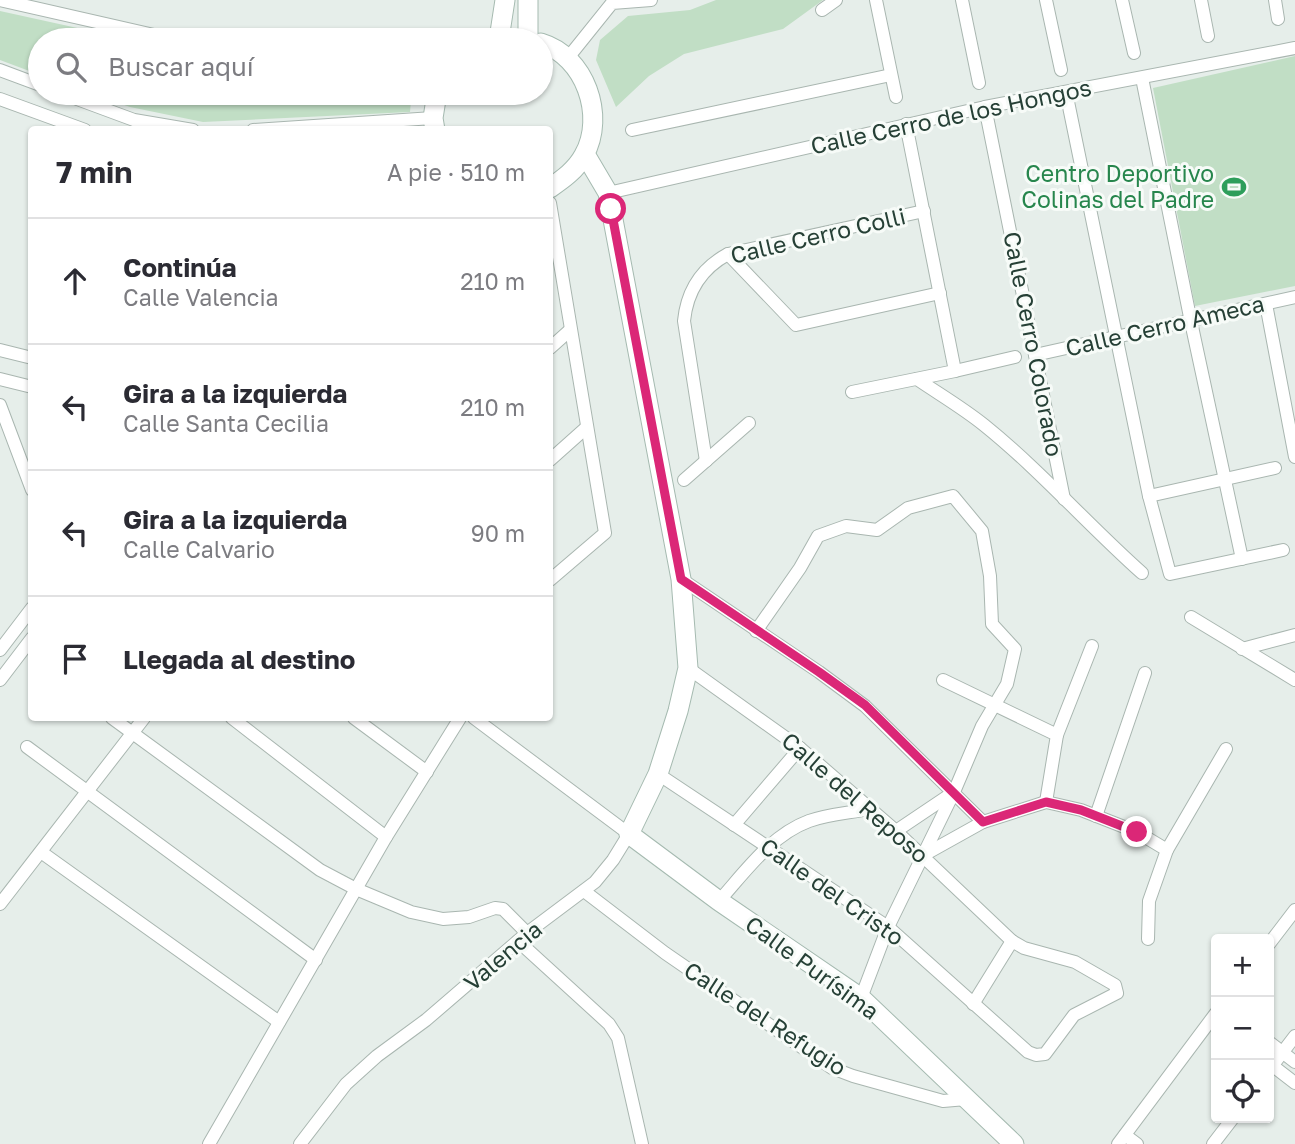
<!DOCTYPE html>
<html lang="es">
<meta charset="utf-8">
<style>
body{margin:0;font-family:"Golos Text",sans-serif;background:#f7f7f7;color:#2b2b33}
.controls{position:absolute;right:21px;bottom:21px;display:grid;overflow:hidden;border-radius:7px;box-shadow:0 2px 5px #0004}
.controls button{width:63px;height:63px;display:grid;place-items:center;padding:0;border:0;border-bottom:2px solid #e1e1e2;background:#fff;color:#2b2b33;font:35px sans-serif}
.stop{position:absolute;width:21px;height:21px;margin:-16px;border:5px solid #db2777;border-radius:50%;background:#fff}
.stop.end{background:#db2777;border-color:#fff;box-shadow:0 2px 7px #0008}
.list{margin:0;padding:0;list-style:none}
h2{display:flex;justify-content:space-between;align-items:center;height:91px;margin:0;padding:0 28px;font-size:30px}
h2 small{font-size:23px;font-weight:400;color:#7c7c81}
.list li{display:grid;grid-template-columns:46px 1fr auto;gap:21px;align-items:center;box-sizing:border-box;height:126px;padding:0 28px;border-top:2px solid #e1e1e2}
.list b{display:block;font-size:26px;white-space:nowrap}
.list p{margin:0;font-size:23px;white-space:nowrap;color:#7c7c81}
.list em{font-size:23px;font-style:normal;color:#7c7c81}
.icon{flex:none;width:38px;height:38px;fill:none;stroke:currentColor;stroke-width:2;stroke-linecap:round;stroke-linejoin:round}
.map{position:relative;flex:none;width:1295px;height:1144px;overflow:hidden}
.search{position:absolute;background:#fff;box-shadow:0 2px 5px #0004;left:28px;top:28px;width:525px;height:77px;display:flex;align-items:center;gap:18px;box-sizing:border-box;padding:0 24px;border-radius:38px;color:#7c7c81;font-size:26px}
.panel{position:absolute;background:#fff;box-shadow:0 2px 5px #0004;left:28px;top:126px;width:525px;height:595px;border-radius:7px}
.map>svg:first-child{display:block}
.green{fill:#c1dec5}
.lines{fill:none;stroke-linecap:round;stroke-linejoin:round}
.street-casing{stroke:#a9b6b0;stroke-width:14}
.secondary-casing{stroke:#a5bab0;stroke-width:21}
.street{stroke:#fff;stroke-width:12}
.secondary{stroke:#fff;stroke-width:19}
.route{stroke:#db2777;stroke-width:9}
.labels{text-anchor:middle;stroke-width:6;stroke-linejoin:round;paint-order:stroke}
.street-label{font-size:23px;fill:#264036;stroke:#f7fbf8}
.leisure-label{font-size:23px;fill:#27864d;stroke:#f7fbf8;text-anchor:end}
</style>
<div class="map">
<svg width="1295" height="1144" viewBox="0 0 1295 1144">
<rect width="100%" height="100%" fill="#e6eeea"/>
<g class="green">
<polygon points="716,0 823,0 783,29 684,54 649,76 616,107 596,60 600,40 628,16 690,10"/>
<polygon points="0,11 132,40 40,40 40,75 0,60"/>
<polygon points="1295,56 1295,286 1195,306 1153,88"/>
<polygon points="90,93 372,93 411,101 410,112 203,122 130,107"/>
</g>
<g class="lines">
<g class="street-casing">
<g id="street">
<polyline points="0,0 176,40"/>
<polyline points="876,0 896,97"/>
<polyline points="962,0 979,83"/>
<polyline points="1046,0 1061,70"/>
<polyline points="1122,0 1134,53"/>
<polyline points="1201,0 1208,36"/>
<polyline points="1275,0 1278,19"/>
<polyline points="822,10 836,0"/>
<polyline points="567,59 612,3 651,0"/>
<polyline points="0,70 40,85"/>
<polyline points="1142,78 1191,322 1242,559"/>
<polyline points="1066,92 1149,496 1170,574 1283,550"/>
<polyline points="61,93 134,120 193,130"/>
<polyline points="0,99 85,130"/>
<polyline points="985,107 1064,499"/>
<polyline points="906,124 955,371"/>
<polyline points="253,130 433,118"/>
<polyline points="632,130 891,75"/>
<polyline points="608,193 985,107 1295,48"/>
<polyline points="550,203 605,533 550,580"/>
<polyline points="728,254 796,325 940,293"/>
<polyline points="1266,304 1295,457"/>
<polyline points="550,348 569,331"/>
<polyline points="0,350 32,358"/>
<polyline points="1035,355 1295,297"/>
<polyline points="0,379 32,387"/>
<path d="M917,379C939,394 963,408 984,425C1040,470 1088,525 1142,573"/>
<polyline points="852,392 955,371 1015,357"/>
<polyline points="0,405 32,490"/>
<polyline points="550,460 587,427"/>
<path d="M706,461L684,321C687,291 702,268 728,254L924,211"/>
<polyline points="684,480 749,423"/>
<polyline points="1149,496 1275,468"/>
<polyline points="681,579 819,672 865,706 983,822"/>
<polyline points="1191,617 1295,680"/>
<polyline points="756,631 800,568 818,536 846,526 877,530 908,508 953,496 982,531 990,576 992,624 1015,649 1007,684 982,726 954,792 896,831"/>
<polyline points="1242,649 1295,635"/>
<polyline points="0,650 32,608"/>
<polyline points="0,680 32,638"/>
<polyline points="943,680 1057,735 1046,802"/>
<polyline points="112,718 320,870 356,889 411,912 443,919 469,917 495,908 503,909 527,933"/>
<polyline points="232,718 386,837"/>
<polyline points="354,718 427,772"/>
<polyline points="1057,735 1092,646"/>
<polyline points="27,747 316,960"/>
<polyline points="658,774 888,927 1028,1052 1036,1055 1045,1054 1074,1015 1117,993 1115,985 1075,962 1024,948 1012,941 896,831 800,748 688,668"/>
<polyline points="1096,816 1145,673"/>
<polyline points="734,825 800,748"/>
<polyline points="1167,850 1226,749"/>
<polyline points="41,852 279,1022"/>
<polyline points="922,856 983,822 1046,802 1081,810 1137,832 1167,850 1149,901 1148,939"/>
<polyline points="584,891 665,953 832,1068 853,1076 943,1101 966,1099"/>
<path d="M719,901C745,872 771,835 809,821C828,814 849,813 869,809"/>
<polyline points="0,904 144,718"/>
<polyline points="518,941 609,1024 618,1038 642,1144"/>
<polyline points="1269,944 1295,910"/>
<polyline points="861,998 888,927 953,794"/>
<polyline points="973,1004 1012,941"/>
<polyline points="1269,1042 1295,1062"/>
<polyline points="1269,1063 1295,1083"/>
<polyline points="1269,1070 1295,1036"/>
<polyline points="1125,1135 1137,1144"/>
<polyline points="209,1144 386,837 460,718"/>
<polyline points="300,1144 346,1084 377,1056 426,1020 527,933 595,882 613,860 629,834 474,718"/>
<polyline points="1118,1144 1216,1013"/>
<polyline points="1213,1144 1233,1118"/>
</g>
</g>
<g class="secondary-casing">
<g id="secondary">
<polyline points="528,0 528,40"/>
<polyline points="499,39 505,0"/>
<path d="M541,43C585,56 606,116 584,155C576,170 563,179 550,188"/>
<polyline points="435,130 433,118 437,93"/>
<polyline points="585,154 608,193 681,579 688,668 678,711 658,774 629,834 719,901 861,998 1014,1144"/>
</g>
</g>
<use href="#street" class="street"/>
<use href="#secondary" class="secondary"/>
</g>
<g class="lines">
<polyline class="route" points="611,209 681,579 819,672 865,705 983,822 1046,802 1081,810 1137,832"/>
</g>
<defs>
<g id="stadium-bare" transform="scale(1.89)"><path d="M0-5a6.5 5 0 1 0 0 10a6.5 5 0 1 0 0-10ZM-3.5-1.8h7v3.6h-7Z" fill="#2e9e5b" stroke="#f7fbf8" stroke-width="2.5" paint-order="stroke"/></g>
</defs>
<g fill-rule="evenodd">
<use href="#stadium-bare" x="1234" y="187"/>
</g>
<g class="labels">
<g class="street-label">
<text transform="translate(951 117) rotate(-12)" y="8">Calle Cerro de los Hongos</text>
<text transform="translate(818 236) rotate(-13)" y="8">Calle Cerro Colli</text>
<text transform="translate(1165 326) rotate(-13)" y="8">Calle Cerro Ameca</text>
<text transform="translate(1033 344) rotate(79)" y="8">Calle Cerro Colorado</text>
<text transform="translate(855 798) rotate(41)" y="8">Calle del Reposo</text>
<text transform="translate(832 892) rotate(35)" y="8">Calle del Cristo</text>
<text transform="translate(503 956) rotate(-40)" y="8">Valencia</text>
<text transform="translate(812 968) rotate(36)" y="8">Calle Purísima</text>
<text transform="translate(765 1019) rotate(33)" y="8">Calle del Refugio</text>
</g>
<g class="leisure-label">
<text x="1214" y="182">Centro Deportivo<tspan x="1214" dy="26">Colinas del Padre</tspan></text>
</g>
</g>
</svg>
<div class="controls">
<button>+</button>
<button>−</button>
<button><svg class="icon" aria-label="locate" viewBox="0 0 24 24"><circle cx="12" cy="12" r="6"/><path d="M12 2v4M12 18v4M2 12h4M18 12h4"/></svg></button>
</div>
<div class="stop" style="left:611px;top:209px"></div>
<div class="stop end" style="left:1137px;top:832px"></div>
<div class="search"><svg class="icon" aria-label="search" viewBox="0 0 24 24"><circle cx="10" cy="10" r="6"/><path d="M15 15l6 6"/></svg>Buscar aquí</div>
<section class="panel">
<h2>7 min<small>A pie · 510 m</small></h2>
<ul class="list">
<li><svg class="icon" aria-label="ahead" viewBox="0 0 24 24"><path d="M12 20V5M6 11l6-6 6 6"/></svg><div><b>Continúa</b><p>Calle Valencia</p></div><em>210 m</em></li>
<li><svg class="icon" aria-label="left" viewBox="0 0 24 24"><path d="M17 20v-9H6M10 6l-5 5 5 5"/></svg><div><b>Gira a la izquierda</b><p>Calle Santa Cecilia</p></div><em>210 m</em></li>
<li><svg class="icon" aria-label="left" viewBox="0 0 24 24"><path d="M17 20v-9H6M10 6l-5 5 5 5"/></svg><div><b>Gira a la izquierda</b><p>Calle Calvario</p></div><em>90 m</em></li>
<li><svg class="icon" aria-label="arrive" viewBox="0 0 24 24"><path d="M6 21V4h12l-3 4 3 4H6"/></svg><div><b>Llegada al destino</b></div></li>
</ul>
</section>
</div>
